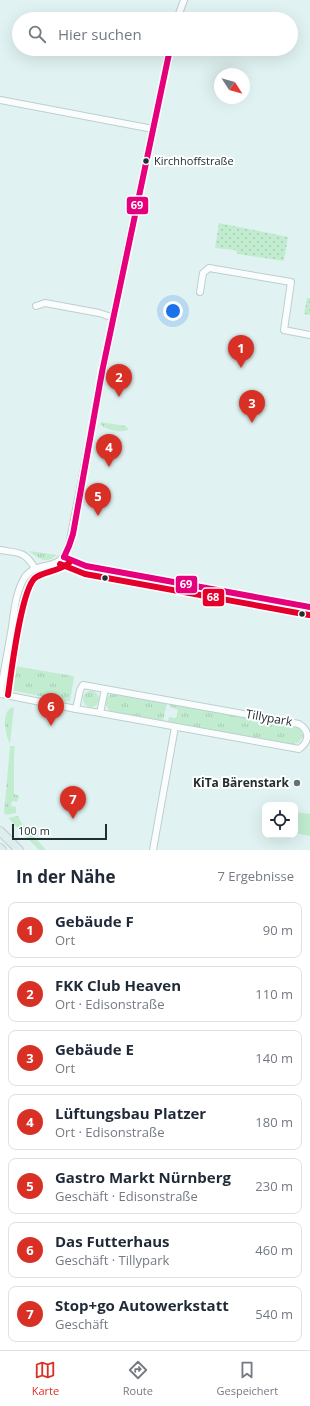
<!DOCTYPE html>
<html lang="de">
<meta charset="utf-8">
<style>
body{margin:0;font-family:"Open Sans",sans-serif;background:#f2f2f3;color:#1f2937}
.controls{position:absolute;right:12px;bottom:12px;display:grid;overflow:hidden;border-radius:8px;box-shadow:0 4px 16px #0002}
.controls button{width:36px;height:36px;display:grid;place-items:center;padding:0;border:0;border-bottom:1px solid #e0e1e3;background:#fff;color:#1f2937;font:20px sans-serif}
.compass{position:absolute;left:214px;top:68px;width:36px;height:36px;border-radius:50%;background:#fff;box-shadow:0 4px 16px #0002;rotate:126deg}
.scale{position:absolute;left:12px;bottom:10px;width:95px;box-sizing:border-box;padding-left:4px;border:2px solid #212f2e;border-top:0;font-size:11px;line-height:14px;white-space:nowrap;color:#212f2e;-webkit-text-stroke:3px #fff;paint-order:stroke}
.you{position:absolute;left:173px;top:311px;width:14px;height:14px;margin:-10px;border:3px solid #fff;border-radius:50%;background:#1a73e8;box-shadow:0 0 0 6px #1a73e833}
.badge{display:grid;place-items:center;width:26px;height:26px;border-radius:50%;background:#d93025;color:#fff;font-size:13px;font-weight:700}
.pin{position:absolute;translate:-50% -33px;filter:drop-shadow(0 1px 2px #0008)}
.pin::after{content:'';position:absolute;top:21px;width:14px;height:12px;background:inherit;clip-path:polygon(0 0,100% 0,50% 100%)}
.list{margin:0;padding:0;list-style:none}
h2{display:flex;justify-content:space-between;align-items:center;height:52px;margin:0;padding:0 16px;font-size:17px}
h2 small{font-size:13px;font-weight:400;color:#747a83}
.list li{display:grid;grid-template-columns:26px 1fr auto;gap:12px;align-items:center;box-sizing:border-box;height:56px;margin:0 8px 8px;padding:0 8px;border:1px solid #e0e1e3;border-radius:8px}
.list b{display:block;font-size:15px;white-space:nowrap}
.list p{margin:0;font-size:13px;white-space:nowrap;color:#747a83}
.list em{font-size:13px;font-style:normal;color:#747a83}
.icon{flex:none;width:22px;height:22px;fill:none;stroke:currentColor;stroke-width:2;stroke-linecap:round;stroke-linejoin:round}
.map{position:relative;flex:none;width:310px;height:850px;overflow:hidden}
.search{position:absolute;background:#fff;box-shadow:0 4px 16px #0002;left:12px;right:12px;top:12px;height:44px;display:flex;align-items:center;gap:10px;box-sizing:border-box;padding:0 14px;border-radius:22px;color:#747a83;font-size:15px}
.sheet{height:500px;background:#fff}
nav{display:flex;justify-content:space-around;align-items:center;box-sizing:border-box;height:56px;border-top:1px solid #e0e1e3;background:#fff;font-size:11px;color:#747a83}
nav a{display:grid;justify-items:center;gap:2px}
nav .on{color:#d93025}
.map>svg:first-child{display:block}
.grass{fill:url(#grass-tufts)}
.park{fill:#c1ecd0}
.garden{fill:url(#garden-dots)}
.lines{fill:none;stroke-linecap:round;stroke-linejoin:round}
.minor-casing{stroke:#bececc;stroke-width:8}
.major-casing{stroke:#c3cdcc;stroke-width:10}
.minor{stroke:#fafdfd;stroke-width:6}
.major{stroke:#ddedef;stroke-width:8}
.bus-1-casing{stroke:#fff;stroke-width:9}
.bus-2-casing{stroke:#fff;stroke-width:9}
.bus-1{stroke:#e5007d;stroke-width:6}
.bus-2{stroke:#e4002b;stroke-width:6}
.bus-dot{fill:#212f2e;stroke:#fff;stroke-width:1.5}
.poi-dot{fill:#647473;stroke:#fff;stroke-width:1.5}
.labels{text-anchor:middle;stroke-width:4;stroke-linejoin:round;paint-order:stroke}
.bus-label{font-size:11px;fill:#212f2e;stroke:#fff;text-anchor:start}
.street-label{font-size:12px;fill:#212f2e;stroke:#fff}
.poi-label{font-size:12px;font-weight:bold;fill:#212f2e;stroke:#fff;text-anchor:end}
.line-badge{stroke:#fff;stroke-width:1.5}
.badge-label{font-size:11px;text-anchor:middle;font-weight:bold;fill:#fff}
</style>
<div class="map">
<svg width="310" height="850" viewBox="0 0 310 850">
<defs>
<pattern id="grass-tufts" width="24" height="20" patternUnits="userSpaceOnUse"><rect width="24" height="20" fill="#c1ecd0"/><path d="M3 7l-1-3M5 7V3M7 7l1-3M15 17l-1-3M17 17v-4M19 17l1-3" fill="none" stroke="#a6cbb3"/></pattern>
<pattern id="garden-dots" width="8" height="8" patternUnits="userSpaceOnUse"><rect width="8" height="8" fill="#c1ecd0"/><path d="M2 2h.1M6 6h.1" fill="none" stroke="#a6cbb3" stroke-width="1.8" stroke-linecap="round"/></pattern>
</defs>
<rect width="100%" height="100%" fill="#e0f3f2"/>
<g class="grass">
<path d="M101,422L125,426L129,429C122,434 108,430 101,425Z"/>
<path d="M29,551L57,555C46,565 38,558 29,551Z"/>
<polygon points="15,666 73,676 74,678 70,701 61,702 45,697 15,691 10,687 14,667"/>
<circle cx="91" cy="699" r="8"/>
<path d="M111,694L167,703L163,721L110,711C104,705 104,698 111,694Z"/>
<polygon points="171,704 297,726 301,730 303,737 298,743 292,744 168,722 169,717 176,718 178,710 170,707"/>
<path d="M14,707L10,744C5,735 0,709 14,707Z"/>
<polygon points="10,746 15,746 14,755 14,794 19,796 17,802 12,801 11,806 16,807 16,813 6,815 4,813"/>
<polygon points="18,816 21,822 46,850 39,850 8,818"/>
</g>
<polygon class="park" points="295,812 310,814 310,836 295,833"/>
<g class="garden">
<polygon points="219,223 288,237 284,261 238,254 235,250 215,248"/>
<polygon points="307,298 310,298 310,315 304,314"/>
</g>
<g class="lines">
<g class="minor-casing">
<g id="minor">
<polyline points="177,19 184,0"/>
<polyline points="0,100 153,129"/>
<polyline points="200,292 203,273 209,268 291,282 284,330 310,335"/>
<polyline points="36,306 45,303 99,313 114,318"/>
<path d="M0,550C18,553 26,551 35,569"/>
<polyline points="86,566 310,607"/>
<polygon points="83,685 105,689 100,713 76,709 80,690"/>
<path d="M0,694C4,672 8,649 12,627C14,611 16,591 25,577C38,559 61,574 69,545L122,274L170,49"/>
<polyline points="0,694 76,709"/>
<path d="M100,713L299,749C310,741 310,731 299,724L105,689"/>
<polyline points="153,850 175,727"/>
</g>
</g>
<g class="major-casing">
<g id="major">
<polyline points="0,831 19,850"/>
<polyline points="0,848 2,850"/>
</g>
</g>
<use href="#minor" class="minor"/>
<use href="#major" class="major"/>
<g class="bus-1-casing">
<g id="bus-1">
<polyline points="64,557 69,546 73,534 102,372 170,49"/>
<polyline points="64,557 86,566 310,607"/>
</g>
</g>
<g class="bus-2-casing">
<g id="bus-2">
<polyline points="60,564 85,574 309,615"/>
<path d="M8,695C11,674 21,590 35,578C44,571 58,572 69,563"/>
</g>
</g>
<use href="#bus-1" class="bus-1"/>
<use href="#bus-2" class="bus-2"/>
</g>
<g class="bus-dot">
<circle cx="146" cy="161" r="3.5"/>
<circle cx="105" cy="578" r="3.5"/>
<circle cx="302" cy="614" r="3.5"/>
</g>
<circle class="poi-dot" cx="297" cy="783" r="4"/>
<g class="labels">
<g class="bus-label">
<text x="154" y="165">Kirchhoffstraße</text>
</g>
<g class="street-label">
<text transform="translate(269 718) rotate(10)" y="4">Tillypark</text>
</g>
<g class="poi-label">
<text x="289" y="787">KiTa Bärenstark</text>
</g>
</g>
<g class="line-badge">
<rect x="126" y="196" width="23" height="19" rx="4" fill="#e5007d"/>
<rect x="175" y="575" width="23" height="19" rx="4" fill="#e5007d"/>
<rect x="202" y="588" width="23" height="19" rx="4" fill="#e4002b"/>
</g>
<g class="badge-label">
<text x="137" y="209">69</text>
<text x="186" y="588">69</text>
<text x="213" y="601">68</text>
</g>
</svg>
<div class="controls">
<button><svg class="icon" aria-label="locate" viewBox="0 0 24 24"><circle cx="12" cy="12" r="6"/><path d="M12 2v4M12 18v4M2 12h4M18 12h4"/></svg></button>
</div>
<svg class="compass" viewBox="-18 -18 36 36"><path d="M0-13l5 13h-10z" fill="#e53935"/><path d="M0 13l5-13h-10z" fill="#747a83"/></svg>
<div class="scale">100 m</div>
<div class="you"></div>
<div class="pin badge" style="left:241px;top:368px">1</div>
<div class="pin badge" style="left:119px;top:397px">2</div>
<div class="pin badge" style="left:252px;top:423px">3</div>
<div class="pin badge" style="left:109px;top:467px">4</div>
<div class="pin badge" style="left:98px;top:516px">5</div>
<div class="pin badge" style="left:51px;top:726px">6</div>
<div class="pin badge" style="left:73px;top:819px">7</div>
<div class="search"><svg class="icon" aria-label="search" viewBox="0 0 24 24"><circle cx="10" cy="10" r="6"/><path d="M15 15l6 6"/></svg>Hier suchen</div>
</div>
<section class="sheet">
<h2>In der Nähe<small>7 Ergebnisse</small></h2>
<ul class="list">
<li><span class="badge">1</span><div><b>Gebäude F</b><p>Ort</p></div><em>90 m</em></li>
<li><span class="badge">2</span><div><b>FKK Club Heaven</b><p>Ort · Edisonstraße</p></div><em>110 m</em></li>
<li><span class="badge">3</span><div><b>Gebäude E</b><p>Ort</p></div><em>140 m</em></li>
<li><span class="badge">4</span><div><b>Lüftungsbau Platzer</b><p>Ort · Edisonstraße</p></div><em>180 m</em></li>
<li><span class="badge">5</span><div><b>Gastro Markt Nürnberg</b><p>Geschäft · Edisonstraße</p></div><em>230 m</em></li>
<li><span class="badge">6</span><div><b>Das Futterhaus</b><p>Geschäft · Tillypark</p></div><em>460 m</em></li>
<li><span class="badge">7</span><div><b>Stop+go Autowerkstatt</b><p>Geschäft</p></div><em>540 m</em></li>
</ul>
</section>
<nav>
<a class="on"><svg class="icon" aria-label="map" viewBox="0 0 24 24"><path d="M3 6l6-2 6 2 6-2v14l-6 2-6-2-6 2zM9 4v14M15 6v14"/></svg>Karte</a>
<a><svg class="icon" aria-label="directions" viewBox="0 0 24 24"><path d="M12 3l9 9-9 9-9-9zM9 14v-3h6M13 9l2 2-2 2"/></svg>Route</a>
<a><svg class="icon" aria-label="saved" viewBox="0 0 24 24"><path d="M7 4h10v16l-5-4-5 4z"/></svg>Gespeichert</a>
</nav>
